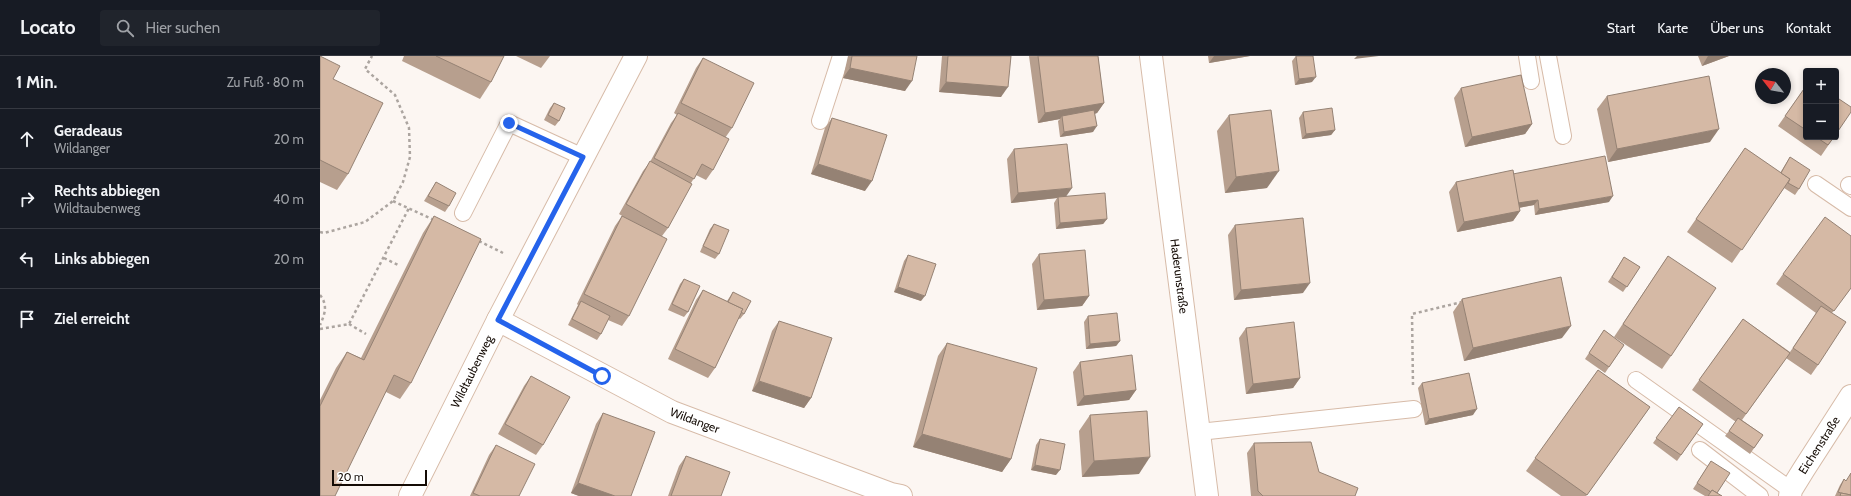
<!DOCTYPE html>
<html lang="de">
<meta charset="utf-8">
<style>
body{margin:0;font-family:Cabin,sans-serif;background:#20242c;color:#f1f3f6}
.controls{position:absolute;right:12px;top:12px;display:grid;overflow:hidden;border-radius:4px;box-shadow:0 2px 6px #0003}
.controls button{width:36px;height:36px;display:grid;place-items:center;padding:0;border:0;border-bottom:1px solid #363941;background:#171b24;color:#f1f3f6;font:20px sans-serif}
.compass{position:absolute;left:1435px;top:12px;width:36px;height:36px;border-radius:50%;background:#171b24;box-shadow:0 2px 6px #0003;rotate:301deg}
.scale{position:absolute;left:12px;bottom:10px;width:95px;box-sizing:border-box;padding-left:4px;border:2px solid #140b05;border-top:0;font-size:11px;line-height:14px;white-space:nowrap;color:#140b05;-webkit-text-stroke:3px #fff;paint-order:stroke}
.stop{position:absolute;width:12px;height:12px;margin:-9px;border:3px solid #2563eb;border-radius:50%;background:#fff}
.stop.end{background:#2563eb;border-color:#fff;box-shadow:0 1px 4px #0008}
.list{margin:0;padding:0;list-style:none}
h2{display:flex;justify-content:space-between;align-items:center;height:52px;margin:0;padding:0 16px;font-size:17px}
h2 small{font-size:13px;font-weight:400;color:#9ea1a6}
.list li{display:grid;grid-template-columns:26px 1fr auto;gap:12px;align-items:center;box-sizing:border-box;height:60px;padding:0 16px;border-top:1px solid #363941}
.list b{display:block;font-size:15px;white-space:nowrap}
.list p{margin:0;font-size:13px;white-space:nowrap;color:#9ea1a6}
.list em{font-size:13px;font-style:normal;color:#9ea1a6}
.icon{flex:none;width:22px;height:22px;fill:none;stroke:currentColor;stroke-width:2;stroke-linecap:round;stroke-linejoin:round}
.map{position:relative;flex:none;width:1531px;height:440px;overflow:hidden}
header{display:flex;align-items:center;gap:24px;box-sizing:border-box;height:56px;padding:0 20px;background:#171b24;border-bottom:1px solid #363941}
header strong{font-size:19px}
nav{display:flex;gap:22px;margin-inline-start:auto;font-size:14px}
.search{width:280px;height:36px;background:#20242c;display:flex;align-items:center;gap:10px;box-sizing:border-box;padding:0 14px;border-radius:4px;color:#9ea1a6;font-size:15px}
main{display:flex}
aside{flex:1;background:#171b24}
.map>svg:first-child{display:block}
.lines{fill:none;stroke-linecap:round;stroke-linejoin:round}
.lane-casing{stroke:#d7bba8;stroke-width:18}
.street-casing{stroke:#d7bba8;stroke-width:24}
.path{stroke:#aca5a0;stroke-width:2.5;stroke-dasharray:3 3;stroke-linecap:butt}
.lane{stroke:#fff;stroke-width:16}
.street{stroke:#fff;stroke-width:22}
.wall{fill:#b79f8e}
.shaded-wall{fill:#958274}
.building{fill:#d5b9a5;stroke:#958274}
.route{stroke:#2563eb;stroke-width:5}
.labels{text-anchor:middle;stroke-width:3;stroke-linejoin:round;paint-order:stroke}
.street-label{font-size:12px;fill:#140b05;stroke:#fff}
</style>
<header>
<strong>Locato</strong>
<div class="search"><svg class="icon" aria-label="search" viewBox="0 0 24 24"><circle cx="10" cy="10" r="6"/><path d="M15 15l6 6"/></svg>Hier suchen</div>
<nav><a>Start</a><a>Karte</a><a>Über uns</a><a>Kontakt</a></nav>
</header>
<main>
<aside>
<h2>1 Min.<small>Zu Fuß · 80 m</small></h2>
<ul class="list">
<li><svg class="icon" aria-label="ahead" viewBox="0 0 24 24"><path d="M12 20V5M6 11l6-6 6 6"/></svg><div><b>Geradeaus</b><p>Wildanger</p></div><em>20 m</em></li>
<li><svg class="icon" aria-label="right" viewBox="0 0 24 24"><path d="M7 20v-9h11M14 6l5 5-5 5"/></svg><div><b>Rechts abbiegen</b><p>Wildtaubenweg</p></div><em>40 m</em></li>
<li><svg class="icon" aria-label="left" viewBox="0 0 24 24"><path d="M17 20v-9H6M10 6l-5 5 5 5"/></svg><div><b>Links abbiegen</b></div><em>20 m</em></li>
<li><svg class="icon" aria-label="arrive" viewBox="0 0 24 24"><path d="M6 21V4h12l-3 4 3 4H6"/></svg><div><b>Ziel erreicht</b></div></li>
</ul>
</aside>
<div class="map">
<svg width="1531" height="440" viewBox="0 0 1531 440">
<rect width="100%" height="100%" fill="#fcf6f2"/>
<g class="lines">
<g class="lane-casing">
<g id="lane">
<polyline points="1207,0 1211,25"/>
<polyline points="1228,0 1243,80"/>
<polyline points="500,65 521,0"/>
<polyline points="1496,128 1531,152"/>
<polyline points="1529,129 1531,130"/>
<polyline points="143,157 189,67 263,101"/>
<polyline points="1316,324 1471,434"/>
<polyline points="879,376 1094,353"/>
<polyline points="1380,394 1440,440"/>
</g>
</g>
<g class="street-casing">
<g id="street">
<path id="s1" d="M831,0L887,440"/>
<path id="s2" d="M178,264L352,356L571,438L581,440"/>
<path id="s3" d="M90,440L178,264L316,0"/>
<path id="s4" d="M1470,440L1471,434L1484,413L1531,340"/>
</g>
</g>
<g class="path">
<polyline points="73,145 114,164"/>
<polyline points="0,176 4,177 45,166 73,145 83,126 90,101 89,72 75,39 45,13 52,0"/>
<polyline points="159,185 183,197"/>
<polyline points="64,202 80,210"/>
<path d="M0,239C8,249 5,258 0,269"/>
<polyline points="29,268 46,278"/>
<polyline points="0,273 29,268 89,152"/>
<polyline points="1093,329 1092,258 1142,246"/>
</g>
<use href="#lane" class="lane"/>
<use href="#street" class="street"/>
</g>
<g class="wall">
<polygon points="0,0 13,23 28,118 17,134 0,126"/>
<polygon points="84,0 184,0 171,26 160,43 82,5"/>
<polygon points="196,0 230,0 221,12"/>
<polygon points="528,0 597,0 585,35 523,22"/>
<polygon points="622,0 691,0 681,41 619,36"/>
<polygon points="709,0 778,0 784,47 777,57 775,58 773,76 740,81 738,65 740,63 718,67"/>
<polygon points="888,0 930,0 889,7"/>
<polygon points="976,0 993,0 992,26 975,29 972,5"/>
<polygon points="1378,0 1409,0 1382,10"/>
<polygon points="383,2 412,72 405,82 393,114 386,124 376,119 371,127 348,172 342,180 309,260 302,270 288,264 281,278 277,284 248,269 258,249 257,248 295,170 302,160 307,163 299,158 323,115 330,106 351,67 357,59 354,57 376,12"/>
<polygon points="1486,30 1486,81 1514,81 1501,100 1458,70"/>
<polygon points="1141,32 1212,68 1205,78 1145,91 1134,42"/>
<polygon points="1287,40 1390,86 1288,106 1277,53"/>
<polygon points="234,47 239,65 235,70 224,64 230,52"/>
<polygon points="983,56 1015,74 1011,79 982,83 979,62"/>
<polygon points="909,59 947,132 905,137 897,75"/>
<polygon points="512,62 545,135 491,118 505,72"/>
<polygon points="1425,92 1460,117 1470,101 1479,133 1475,139 1464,132 1412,207 1367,176"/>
<polygon points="694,93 746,140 787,163 783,168 736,173 734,147 737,142 691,147 687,103"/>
<polygon points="1193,118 1289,146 1215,159 1214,149 1199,152 1200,155 1193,165 1137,176 1129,136 1136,126"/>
<polygon points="116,126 129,150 125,156 104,145"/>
<polygon points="114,160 91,327 80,343 66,336 0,440 0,344 16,312 27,296 41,302 103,177"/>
<polygon points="394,168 399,198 395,203 380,196 390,173"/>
<polygon points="915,169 983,237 914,244 908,179"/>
<polygon points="719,198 769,240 762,250 717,254 712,208"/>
<polygon points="588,199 601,245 574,236 584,205"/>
<polygon points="1348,200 1351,300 1342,313 1294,281"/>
<polygon points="1304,201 1320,211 1303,236 1288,226"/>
<polygon points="1463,218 1531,232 1512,257 1498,309 1491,319 1466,302 1422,364 1443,379 1430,398 1405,380 1416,366 1372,334 1423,263 1470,296 1496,257 1456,228"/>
<polygon points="364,223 368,256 364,261 348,254 360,228"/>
<polygon points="383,234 407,245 413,236 424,258 420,263 418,262 395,312 388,322 348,303 376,244"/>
<polygon points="1142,243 1242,282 1144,305 1133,256"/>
<polygon points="768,260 800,285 796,290 766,293 764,266"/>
<polygon points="459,265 491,342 484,352 432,335 452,275"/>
<polygon points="926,272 980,322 973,332 926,338 919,282"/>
<polygon points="1284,274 1304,289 1285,317 1265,303"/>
<polygon points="627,287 691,403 682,416 593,391 618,300"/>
<polygon points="760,306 816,334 809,344 757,350 753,316"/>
<polygon points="1278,314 1330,351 1266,440 1241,440 1206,415"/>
<polygon points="211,320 223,389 216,399 178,378 204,330"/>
<polygon points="1102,327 1153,359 1105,369 1098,332"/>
<polygon points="1359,351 1383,368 1357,405 1333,387"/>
<polygon points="283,357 311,440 259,440 251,437 276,368"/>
<polygon points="770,359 819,418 762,421 759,375"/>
<polygon points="720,383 736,419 711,414 716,389"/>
<polygon points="934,387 999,416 1035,440 931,440 927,397"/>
<polygon points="176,389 199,440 150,440 169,399"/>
<polygon points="366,400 401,440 348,440 359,410"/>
<polygon points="1391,405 1397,437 1402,440 1385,440 1373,433"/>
<polygon points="1524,423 1526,425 1531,440 1515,440 1520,429"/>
</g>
<g class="shaded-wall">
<polygon points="894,0 930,0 889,7"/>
<polygon points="1037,0 1059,0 1034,3"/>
<polygon points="1388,0 1409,0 1382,10"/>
<polygon points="530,12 592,25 585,35 523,22"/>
<polygon points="996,21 992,26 975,29 979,23"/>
<polygon points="626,26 688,31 681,41 619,36"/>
<polygon points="784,47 777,57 743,63 742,60 740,63 718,67 725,57"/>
<polygon points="1212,68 1205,78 1145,91 1152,81"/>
<polygon points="777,70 773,76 740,81 744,76"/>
<polygon points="1399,73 1390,86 1288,106 1297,93"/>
<polygon points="1015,74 1011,79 982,83 986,78"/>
<polygon points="498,108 552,125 545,135 491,118"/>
<polygon points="959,115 947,132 905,137 916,121"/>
<polygon points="752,132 745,142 738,141 737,142 691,147 698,137"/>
<polygon points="1293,140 1289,146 1215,159 1219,153"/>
<polygon points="1218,144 1214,149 1191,153 1195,147"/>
<polygon points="1200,155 1193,165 1137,176 1144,166"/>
<polygon points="787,163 783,168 736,173 740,167"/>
<polygon points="990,227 983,237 914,244 921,234"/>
<polygon points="578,231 605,240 601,245 574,236"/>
<polygon points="769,240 762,250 717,254 724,244"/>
<polygon points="1251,270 1242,282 1144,305 1153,292"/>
<polygon points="800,285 796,290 766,293 770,288"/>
<polygon points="980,322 973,332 926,338 933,328"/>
<polygon points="439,325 491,342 484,352 432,335"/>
<polygon points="816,334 809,344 757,350 764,340"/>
<polygon points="1157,353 1153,359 1105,369 1109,363"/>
<polygon points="602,378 691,403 682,416 593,391"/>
<polygon points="830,401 819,418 762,421 774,405"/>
<polygon points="715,409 740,414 736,419 711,414"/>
<polygon points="258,427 295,440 259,440 251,437"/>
</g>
<g class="building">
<polygon points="0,0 20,10 13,23 63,47 28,118 0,104"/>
<polygon points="116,0 184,0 171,26"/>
<polygon points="532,0 597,0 592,25 530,12"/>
<polygon points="628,0 691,0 688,31 626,26"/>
<polygon points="718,0 778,0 784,47 725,57"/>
<polygon points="976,0 993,0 996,21 979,23"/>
<polygon points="383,2 434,27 412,72 361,47"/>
<polygon points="1201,19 1212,68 1152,81 1141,32"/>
<polygon points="1389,20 1399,73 1297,93 1287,40"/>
<polygon points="1486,30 1486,74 1465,60"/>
<polygon points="1516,41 1531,51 1531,56 1516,78"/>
<polygon points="234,47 245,52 239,65 228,59"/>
<polygon points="1012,52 1015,74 986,78 983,56"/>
<polygon points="774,54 777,70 744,76 742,60"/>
<polygon points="951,54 959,115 916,121 909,59"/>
<polygon points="358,57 409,83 393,114 382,108 374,123 334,102"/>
<polygon points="512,62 567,79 552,125 498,108"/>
<polygon points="1496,81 1514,81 1508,89"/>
<polygon points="747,88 752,132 698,137 694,93"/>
<polygon points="1425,92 1470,123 1422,194 1376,163"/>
<polygon points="1285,100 1293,140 1219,153 1218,144 1198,147 1193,118"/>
<polygon points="1470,101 1490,114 1479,133 1468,127 1470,123 1461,117"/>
<polygon points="330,105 372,128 348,172 306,148"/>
<polygon points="1193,114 1200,155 1144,166 1136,126"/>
<polygon points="116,126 136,137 129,150 108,140"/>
<polygon points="785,137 787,163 740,167 738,141"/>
<polygon points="114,160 161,183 91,327 74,319 15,440 0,440 0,350 27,296 44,304"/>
<polygon points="302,160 347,183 309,260 264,238"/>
<polygon points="1505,161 1531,180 1531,232 1514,255 1463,218"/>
<polygon points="983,162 990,227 921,234 915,169"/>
<polygon points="394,168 409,174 399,198 383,190"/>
<polygon points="765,194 769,240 724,244 719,198"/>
<polygon points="588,199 616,208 605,240 578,231"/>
<polygon points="1348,200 1396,232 1351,300 1303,268"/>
<polygon points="1304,201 1320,211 1307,231 1292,221"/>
<polygon points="1241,221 1251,270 1153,292 1142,243"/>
<polygon points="364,223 380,230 368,256 352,248"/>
<polygon points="383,234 423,253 395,312 355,293"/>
<polygon points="413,236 431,245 424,258 421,256 423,253 408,246"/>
<polygon points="261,245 290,260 281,278 252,263"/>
<polygon points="1501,250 1526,266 1498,309 1473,292"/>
<polygon points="797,257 800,285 770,288 768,260"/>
<polygon points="1423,263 1470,297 1426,358 1379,324"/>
<polygon points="459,265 512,282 491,342 439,325"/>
<polygon points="974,266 980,322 933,328 926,272"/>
<polygon points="1284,274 1304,289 1289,311 1269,297"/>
<polygon points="627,287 717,312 691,403 602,378"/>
<polygon points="812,299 816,334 764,340 760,306"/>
<polygon points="1278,314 1330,351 1267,439 1215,402"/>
<polygon points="1149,317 1157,353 1109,363 1102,327"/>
<polygon points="211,320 250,341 223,389 185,368"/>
<polygon points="1359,351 1383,368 1361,399 1336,382"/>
<polygon points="827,355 830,401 774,405 770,359"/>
<polygon points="283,357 335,376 311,440 295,440 258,427"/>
<polygon points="1418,362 1443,379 1434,392 1409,375"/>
<polygon points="720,383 745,388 740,414 715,409"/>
<polygon points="991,386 999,416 1038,432 1035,440 943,440 938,435 934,387"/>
<polygon points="176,389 215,408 199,440 160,440 153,437"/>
<polygon points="366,400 410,416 401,440 351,440"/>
<polygon points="1391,405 1410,417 1397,437 1392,434 1391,436 1377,427"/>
<polygon points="1531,417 1531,439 1521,437 1518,436 1524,423 1526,425"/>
<polygon points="1392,434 1402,440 1388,440"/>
<polygon points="1521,437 1531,439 1531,440 1520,440"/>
</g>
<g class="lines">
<polyline class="route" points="189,67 263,101 178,264 282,320"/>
</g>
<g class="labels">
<g class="street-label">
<text dy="4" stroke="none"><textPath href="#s1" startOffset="222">Haderunstraße</textPath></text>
<text dy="4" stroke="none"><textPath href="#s3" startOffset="139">Wildtaubenweg</textPath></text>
<text dy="4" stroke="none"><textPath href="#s2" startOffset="221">Wildanger</textPath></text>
<text dy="4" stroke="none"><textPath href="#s4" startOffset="59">Eichenstraße</textPath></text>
</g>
</g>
</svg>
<div class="controls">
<button>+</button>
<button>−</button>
</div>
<svg class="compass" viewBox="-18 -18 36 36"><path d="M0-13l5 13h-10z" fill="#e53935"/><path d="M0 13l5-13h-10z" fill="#9ea1a6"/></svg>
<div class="scale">20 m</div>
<div class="stop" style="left:282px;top:320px"></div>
<div class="stop end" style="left:189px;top:67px"></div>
</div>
</main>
